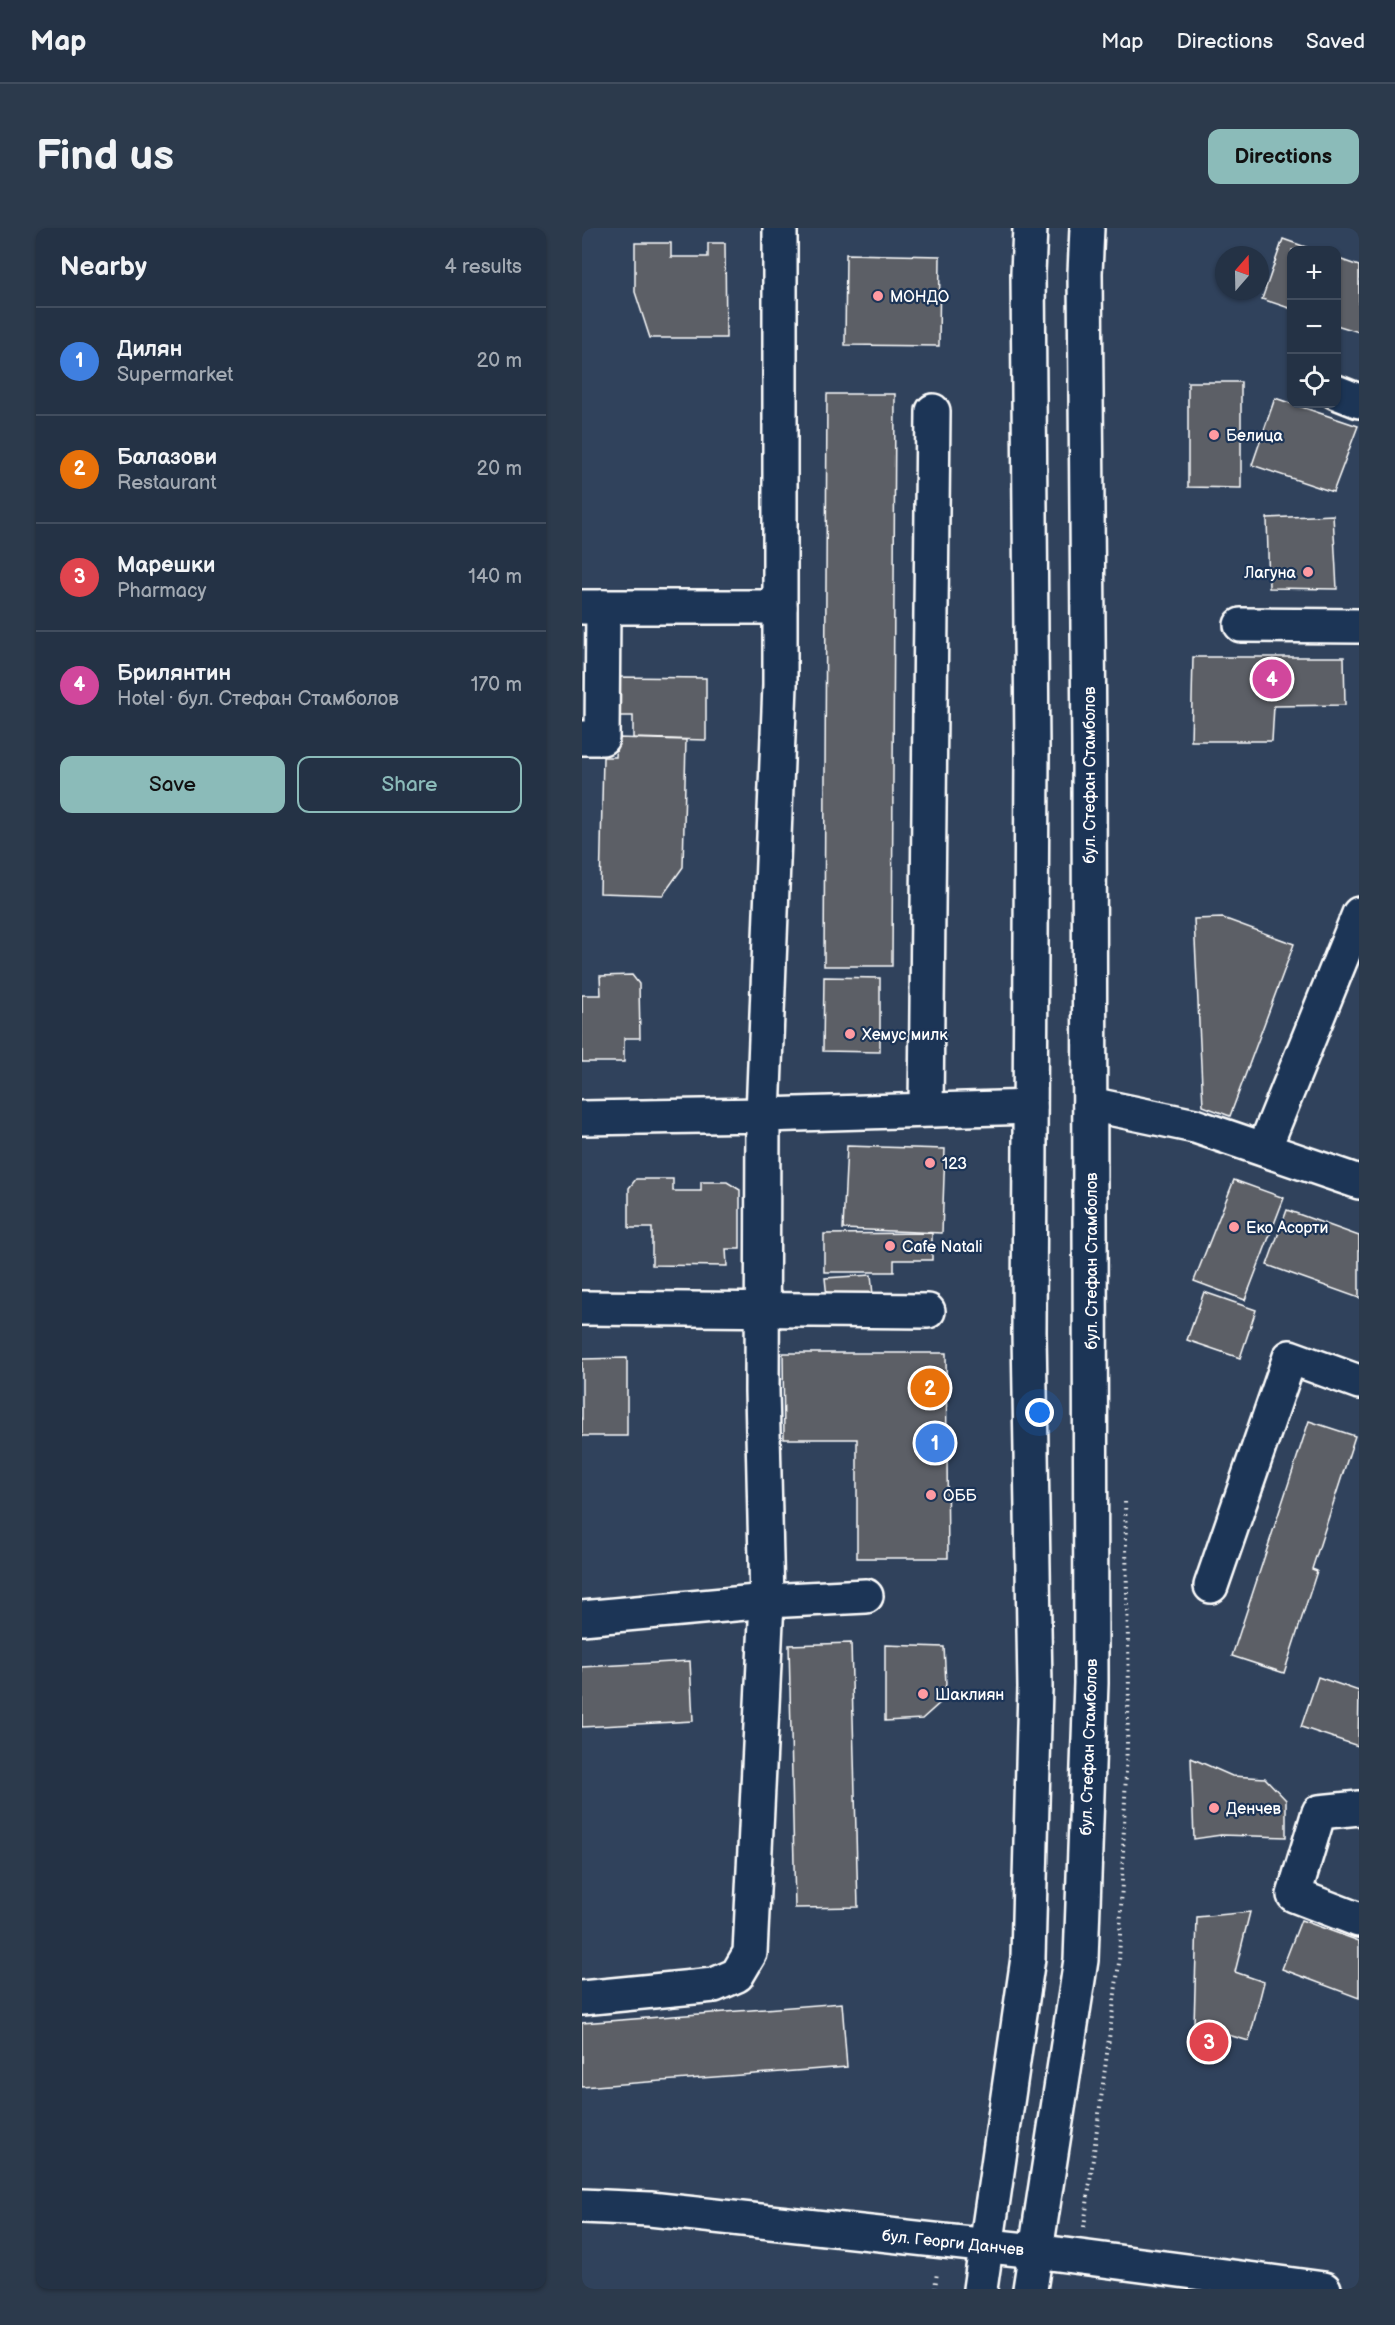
<!DOCTYPE html>
<meta charset="utf-8">
<style>
body{margin:0;font-family:"Balsamiq Sans",sans-serif;background:#2c3a4c;color:#f1f3f6}
.controls{position:absolute;right:18px;top:18px;display:grid;overflow:hidden;border-radius:12px;box-shadow:0 2px 4px #0004}
.controls button{width:54px;height:54px;display:grid;place-items:center;padding:0;border:0;border-bottom:2px solid #414d5e;background:#243245;color:#f1f3f6;font:30px sans-serif}
.compass{position:absolute;left:633px;top:18px;width:54px;height:54px;border-radius:50%;background:#243245;box-shadow:0 2px 4px #0004;rotate:20deg}
.you{position:absolute;left:458px;top:1185px;width:21px;height:21px;margin:-15px;border:4px solid #fff;border-radius:50%;background:#1a73e8;box-shadow:0 0 0 9px #1a73e833}
.badge{display:grid;place-items:center;width:39px;height:39px;border-radius:50%;background:#8bbbb9;color:#fff;font-size:20px;font-weight:700}
.pin{position:absolute;translate:-50% -50%;border:3px solid #fff;box-shadow:0 2px 6px #0006}
.list{margin:0;padding:0;list-style:none}
h2{display:flex;justify-content:space-between;align-items:center;height:78px;margin:0;padding:0 24px;font-size:26px}
h2 small{font-size:20px;font-weight:400;color:#a3aab3}
.list li{display:grid;grid-template-columns:39px 1fr auto;gap:18px;align-items:center;box-sizing:border-box;height:108px;padding:0 24px;border-top:2px solid #414d5e}
.list b{display:block;font-size:22px;white-space:nowrap}
.list p{margin:0;font-size:20px;white-space:nowrap;color:#a3aab3}
.list em{font-size:20px;font-style:normal;color:#a3aab3}
.actions{display:flex;gap:12px;padding:18px 24px}
.actions a{flex:1;padding:14px 0;border:2px solid #8bbbb9;border-radius:12px;text-align:center;font-size:21px;color:#8bbbb9}
.actions .main{background:#8bbbb9;color:#111}
.icon{flex:none;width:33px;height:33px;fill:none;stroke:currentColor;stroke-width:2;stroke-linecap:round;stroke-linejoin:round}
.map{position:relative;flex:none;width:777px;height:2061px;overflow:hidden;border-radius:12px}
header{display:flex;align-items:center;gap:36px;box-sizing:border-box;height:84px;padding:0 30px;background:#243245;border-bottom:2px solid #414d5e}
header strong{font-size:28px}
nav{display:flex;gap:33px;margin-inline-start:auto;font-size:21px}
.intro{display:flex;align-items:center;justify-content:space-between;box-sizing:border-box;height:144px;padding:0 36px}
h1{margin:0;font-size:42px}
.button{padding:15px 27px;border-radius:12px;background:#8bbbb9;color:#111;font-size:21px;font-weight:700}
main{display:flex;gap:36px;padding:0 36px}
aside{flex:1;background:#243245;border-radius:12px;box-shadow:0 2px 4px #0004}
.map>svg:first-child{display:block}
.building{fill:#5b5f66;stroke:#fff;stroke-width:1.5}
.lines{fill:none;stroke-linecap:round;stroke-linejoin:round}
.minor-casing{stroke:#fff;stroke-width:38}
.major-casing{stroke:#fff;stroke-width:38}
.path{stroke:#fff;stroke-width:4;stroke-dasharray:1.5 4.5;stroke-linecap:butt}
.minor{stroke:#1d3557;stroke-width:33}
.major{stroke:#1d3557;stroke-width:33}
.poi-dot{fill:#ff9aa2;stroke:#1d3557;stroke-width:2}
.labels{text-anchor:middle;stroke-width:4.5;stroke-linejoin:round;paint-order:stroke}
.poi-label{font-size:16px;fill:#fff;stroke:#1d3557;text-anchor:start}
.street-label{font-size:16px;fill:#fff;stroke:#1d3557}
</style>
<header>
<strong>Map</strong>
<nav><a>Map</a><a>Directions</a><a>Saved</a></nav>
</header>
<div class="intro"><h1>Find us</h1><a class="button">Directions</a></div>
<main>
<aside>
<h2>Nearby<small>4 results</small></h2>
<ul class="list">
<li><span class="badge" style="background:#3f7fe0">1</span><div><b>Дилян</b><p>Supermarket</p></div><em>20 m</em></li>
<li><span class="badge" style="background:#e8710a">2</span><div><b>Балазови</b><p>Restaurant</p></div><em>20 m</em></li>
<li><span class="badge" style="background:#e0444e">3</span><div><b>Марешки</b><p>Pharmacy</p></div><em>140 m</em></li>
<li><span class="badge" style="background:#d1479c">4</span><div><b>Брилянтин</b><p>Hotel · бул. Стефан Стамболов</p></div><em>170 m</em></li>
</ul>
<div class="actions"><a class="main">Save</a><a>Share</a></div>
</aside>
<div class="map">
<svg width="777" height="2061" viewBox="0 0 777 2061">
<rect width="100%" height="100%" fill="#30425c"/>
<filter id="ink" filterUnits="userSpaceOnUse"><feTurbulence type="fractalNoise" baseFrequency=".0167" numOctaves="2"/><feDisplacementMap in="SourceGraphic" scale="12" xChannelSelector="R" yChannelSelector="G"/><feConvolveMatrix kernelMatrix="1 2 1 2 8 2 1 2 1" color-interpolation-filters="sRGB"/></filter>
<g filter="url(#ink)">
<g class="building">
<polygon points="701,11 732,22 710,22 710,81 680,71"/>
<polygon points="53,15 89,15 89,29 126,29 126,15 143,15 144,110 68,110 53,64"/>
<polygon points="264,26 358,28 357,118 263,117"/>
<polygon points="754,30 777,38 777,104 754,97"/>
<polygon points="606,154 659,154 659,260 606,259"/>
<polygon points="245,166 313,166 310,738 242,738"/>
<polygon points="693,170 776,198 751,264 670,237"/>
<polygon points="751,287 755,361 687,360 685,290"/>
<polygon points="611,429 762,429 763,477 692,478 690,513 609,513"/>
<polygon points="33,449 124,450 124,512 51,510 51,488 33,488"/>
<polygon points="35,510 104,512 101,639 81,667 18,665 21,529 34,529"/>
<polygon points="641,690 712,716 648,888 621,878 612,691"/>
<polygon points="50,747 57,756 58,810 42,810 42,834 0,834 0,767 19,767 18,748"/>
<polygon points="242,749 298,750 298,824 241,823"/>
<polygon points="265,918 363,921 360,1005 261,1001"/>
<polygon points="54,951 91,951 91,963 119,963 119,954 145,954 158,962 158,1021 144,1021 145,1038 70,1037 70,1000 47,1000 47,960"/>
<polygon points="652,952 702,970 663,1072 612,1053"/>
<polygon points="705,982 777,1008 777,1070 685,1037"/>
<polygon points="350,1005 350,1032 312,1032 312,1044 242,1044 242,1006"/>
<polygon points="289,1047 291,1067 245,1069 243,1050"/>
<polygon points="622,1064 674,1082 658,1130 605,1112"/>
<polygon points="201,1125 364,1125 366,1330 275,1330 275,1211 202,1211"/>
<polygon points="45,1130 45,1208 0,1208 0,1131"/>
<polygon points="727,1193 773,1208 730,1341 735,1343 702,1445 650,1428"/>
<polygon points="269,1415 276,1679 213,1680 207,1417"/>
<polygon points="303,1417 362,1419 364,1456 360,1473 340,1491 303,1493"/>
<polygon points="108,1433 111,1493 0,1499 0,1439"/>
<polygon points="736,1449 777,1463 776,1518 719,1499"/>
<polygon points="609,1530 650,1548 683,1550 704,1572 704,1609 639,1607 612,1611"/>
<polygon points="668,1684 653,1744 682,1754 667,1813 612,1797 615,1689"/>
<polygon points="719,1692 777,1713 777,1770 700,1741"/>
<polygon points="260,1775 265,1839 0,1859 0,1795"/>
</g>
<g class="lines">
<g class="minor-casing">
<g id="minor">
<polyline points="198,0 198,457 181,887 448,879"/>
<polyline points="754,164 777,173"/>
<polyline points="0,379 198,379"/>
<polyline points="659,397 777,398"/>
<polyline points="0,510 20,510 21,379"/>
<polyline points="508,876 613,898 777,954"/>
<polyline points="344,881 351,183"/>
<polyline points="0,890 181,887 180,1163 185,1373 0,1390"/>
<polyline points="682,921 777,686"/>
<polyline points="0,1080 346,1083"/>
<polyline points="629,1358 708,1129 777,1154"/>
<polyline points="777,1580 737,1584 712,1667 777,1692"/>
<polyline points="0,1770 132,1757 155,1747 168,1725 185,1373 284,1368"/>
<polyline points="453,2023 742,2061"/>
</g>
</g>
<g class="major-casing">
<g id="major">
<polyline points="0,1978 68,1981 453,2023"/>
<polyline points="398,2061 446,1730 453,1459 447,1105 450,524 446,45 448,0"/>
<polyline points="448,2061 499,1732 509,1455 507,519 503,45 505,0"/>
</g>
</g>
<g class="path">
<polyline points="502,1999 537,1735 547,1461 543,1271"/>
<polyline points="353,2061 355,2044"/>
</g>
<use href="#minor" class="minor"/>
<use href="#major" class="major"/>
</g>
</g>
<g class="poi-dot">
<circle cx="296" cy="68" r="6"/>
<circle cx="632" cy="207" r="6"/>
<circle cx="726" cy="344" r="6"/>
<circle cx="268" cy="806" r="6"/>
<circle cx="348" cy="935" r="6"/>
<circle cx="652" cy="999" r="6"/>
<circle cx="308" cy="1018" r="6"/>
<circle cx="349" cy="1267" r="6"/>
<circle cx="341" cy="1466" r="6"/>
<circle cx="632" cy="1580" r="6"/>
</g>
<g class="labels">
<g class="poi-label">
<text x="308" y="74">МОНДО</text>
<text x="644" y="213">Белица</text>
<text x="714" y="350" text-anchor="end">Лагуна</text>
<text x="280" y="812">Хемус милк</text>
<text x="360" y="941">123</text>
<text x="664" y="1005">Еко Асорти</text>
<text x="320" y="1024">Cafe Natali</text>
<text x="361" y="1273">ОББ</text>
<text x="353" y="1472">Шаклиян</text>
<text x="644" y="1586">Денчев</text>
</g>
<g class="street-label">
<text transform="translate(507 547) rotate(-90)" y="6">бул. Стефан Стамболов</text>
<text transform="translate(509 1033) rotate(-90)" y="6">бул. Стефан Стамболов</text>
<text transform="translate(506 1519) rotate(-88)" y="6">бул. Стефан Стамболов</text>
<text transform="translate(371 2014) rotate(6)" y="6">бул. Георги Данчев</text>
</g>
</g>
</svg>
<div class="controls">
<button>+</button>
<button>−</button>
<button><svg class="icon" aria-label="locate" viewBox="0 0 24 24"><circle cx="12" cy="12" r="6"/><path d="M12 2v4M12 18v4M2 12h4M18 12h4"/></svg></button>
</div>
<svg class="compass" viewBox="-18 -18 36 36"><path d="M0-13l5 13h-10z" fill="#e53935"/><path d="M0 13l5-13h-10z" fill="#a3aab3"/></svg>
<div class="you"></div>
<div class="pin badge" style="left:353px;top:1215px;background:#3f7fe0">1</div>
<div class="pin badge" style="left:348px;top:1160px;background:#e8710a">2</div>
<div class="pin badge" style="left:627px;top:1814px;background:#e0444e">3</div>
<div class="pin badge" style="left:690px;top:451px;background:#d1479c">4</div>
</div>
</main>
